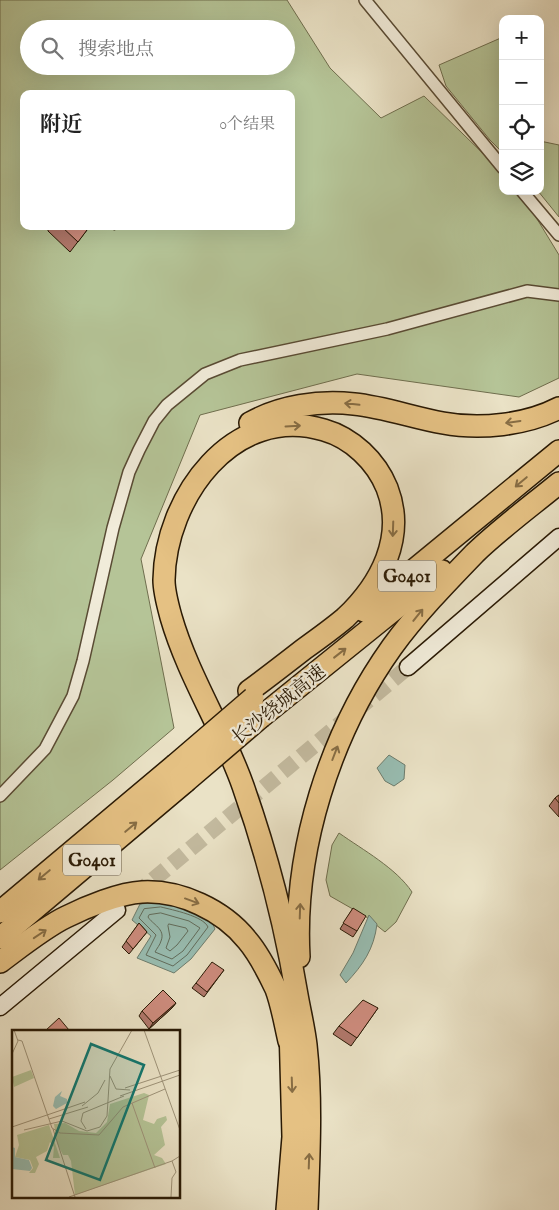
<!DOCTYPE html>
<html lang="zh">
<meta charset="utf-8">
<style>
body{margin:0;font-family:"IM FELL English","Noto Serif SC",serif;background:#f2f2f2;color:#222}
.controls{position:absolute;right:15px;top:15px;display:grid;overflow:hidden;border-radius:10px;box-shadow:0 5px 20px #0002}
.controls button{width:45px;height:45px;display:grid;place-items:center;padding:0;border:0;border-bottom:1px solid #e0e0e0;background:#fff;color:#222;font:25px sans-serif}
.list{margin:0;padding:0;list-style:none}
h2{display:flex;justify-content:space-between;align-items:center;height:65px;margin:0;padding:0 20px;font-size:21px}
h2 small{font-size:16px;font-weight:400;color:#767676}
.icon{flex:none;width:28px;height:28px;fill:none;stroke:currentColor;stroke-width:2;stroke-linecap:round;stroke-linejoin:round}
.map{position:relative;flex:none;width:559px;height:1210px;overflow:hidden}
.search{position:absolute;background:#fff;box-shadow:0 5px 20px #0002;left:20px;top:20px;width:275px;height:55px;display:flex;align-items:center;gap:12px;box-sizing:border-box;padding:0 18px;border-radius:28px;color:#767676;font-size:19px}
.panel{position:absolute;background:#fff;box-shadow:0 5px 20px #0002;left:20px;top:90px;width:275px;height:140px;border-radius:10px}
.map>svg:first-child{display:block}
.green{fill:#b5c497;stroke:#6f6e4e;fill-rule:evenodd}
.water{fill:#98beb3;stroke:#6c7c6d}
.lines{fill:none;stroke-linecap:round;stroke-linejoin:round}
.shore{stroke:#606c5c;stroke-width:1}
.secondary-tunnel{stroke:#c3ba9f;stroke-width:16;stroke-dasharray:16 8;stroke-linecap:butt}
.street-casing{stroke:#594b34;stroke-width:14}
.secondary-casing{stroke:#291904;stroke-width:19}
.highway-casing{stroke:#291904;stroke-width:24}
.street{stroke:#f1ecda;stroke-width:11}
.secondary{stroke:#f1ecda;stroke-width:16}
.highway{stroke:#e5c183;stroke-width:21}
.highway-bridge-casing{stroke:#291904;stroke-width:24;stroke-linecap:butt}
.highway-bridge{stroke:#e5c183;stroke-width:21}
.wall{fill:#b1786c;stroke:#291904}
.shaded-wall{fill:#906258;stroke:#291904}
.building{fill:#ce8c7e;stroke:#291904}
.oneway{stroke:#876d44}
.labels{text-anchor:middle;stroke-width:4.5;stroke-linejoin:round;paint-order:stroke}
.shield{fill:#f1ecda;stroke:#655844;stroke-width:1}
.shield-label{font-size:18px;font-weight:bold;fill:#291904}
.street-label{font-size:19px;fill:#291904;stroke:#f1ecda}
.inset-road{fill:none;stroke:#9d9278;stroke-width:1}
.view{fill:#0f766e;fill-opacity:0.15;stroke:#0f766e;stroke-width:2.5}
.inset-edge{fill:none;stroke:#291904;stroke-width:2.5}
</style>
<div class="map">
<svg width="559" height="1210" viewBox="0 0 559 1210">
<rect width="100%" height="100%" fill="#eae2c6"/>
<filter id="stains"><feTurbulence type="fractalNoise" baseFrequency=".004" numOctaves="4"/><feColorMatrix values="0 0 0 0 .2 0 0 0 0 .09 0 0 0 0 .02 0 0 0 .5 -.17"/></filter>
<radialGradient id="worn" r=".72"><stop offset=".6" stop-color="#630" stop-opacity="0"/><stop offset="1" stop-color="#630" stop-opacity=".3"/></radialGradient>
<g class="green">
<path d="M0,0H287L330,68L381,118L424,96L503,173V191H520L559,255V378L519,397L357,374L200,415L141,559L174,728L113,780L0,870ZM29,29H286V66H29ZM24,94H291V226H24Z"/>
<polygon points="503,37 503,153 490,140 446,86 439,65"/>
<polygon points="540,141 559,145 559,217 538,191 540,191"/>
<path d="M339,833C363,850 396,868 412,892L396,922L385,932L365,916L330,896L326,880L332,845Z"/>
</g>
<g class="water">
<polygon points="389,755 405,765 404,779 394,786 385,781 377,768"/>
<polygon points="161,902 193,911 211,920 215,929 191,959 174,973 137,958 151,936 132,920 140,904"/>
<path d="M369,915L377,924C374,949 363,965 346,983L340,975L353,953Z"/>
</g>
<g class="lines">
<g class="shore">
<path d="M161,907C173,910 203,916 208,927L187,955L173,966L146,955L156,935L139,918L144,909Z"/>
<path d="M161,913L189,921L200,928L183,951L172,959L155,952C157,948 160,945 161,941C166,929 152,924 148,917L149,915Z"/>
<polygon points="169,924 186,928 188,931 177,945 170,951 166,948 170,937 168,926"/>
</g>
<polyline class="secondary-tunnel" points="135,895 408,667"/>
<g class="street-casing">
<g id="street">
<polyline points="365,0 503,168"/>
<polyline points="522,191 559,235"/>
<polyline points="0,796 45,749 73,696 83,661 113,528 129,472 139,450 154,421 167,405 205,374 240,360 387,329 527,291 559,295"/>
</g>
</g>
<g class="secondary-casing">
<g id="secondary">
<polyline points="408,667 559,537"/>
<polyline points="0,1007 117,910"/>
</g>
</g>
<g class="highway-casing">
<g id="highway">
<path d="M250,423C280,406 319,400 354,404C384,407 414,418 443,423C480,430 526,425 559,408"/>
<polyline points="364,611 559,451"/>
<path d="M249,691C268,677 286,663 304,649C318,639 332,629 345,618C381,584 406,537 387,488C376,461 352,438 324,430C233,403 165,498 164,580C164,592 168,606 171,617C188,676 223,729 243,786C267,854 285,924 297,995C300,1012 304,1028 306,1045C312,1100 309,1155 307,1210"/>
<polyline points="261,717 442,571"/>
<polyline points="0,912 175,765"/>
<polyline points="0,938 185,782"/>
<path d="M299,957C293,850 330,734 392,647C416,614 446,583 475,553C501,528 531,506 559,483"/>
<path d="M0,962C19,948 45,927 66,917C86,907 120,893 142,892C180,890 223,910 247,940C259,954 268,972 276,989C282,1005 285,1024 289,1041"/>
<polyline points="287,1210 293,1137 290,1027"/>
</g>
</g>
<use href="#street" class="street"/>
<use href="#secondary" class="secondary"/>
<use href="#highway" class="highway"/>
<g class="highway-bridge-casing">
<g id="highway-bridge">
<polyline points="175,765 253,698"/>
<polyline points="185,782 261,717"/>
</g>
</g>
<use href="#highway-bridge" class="highway-bridge"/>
</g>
<g class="wall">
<polygon points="48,226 90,226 70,252 48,231"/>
<polygon points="559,795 559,817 549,806 555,798"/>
<polygon points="353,908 357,931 353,937 340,929"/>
<polygon points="139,923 147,932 129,954 122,947"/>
<polygon points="224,970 204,997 192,988 196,983"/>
<polygon points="176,1003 172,1008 149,1029 139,1016 142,1011"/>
<polygon points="378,1008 351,1046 333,1034 339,1026"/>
</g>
<g class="shaded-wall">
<polygon points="95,226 120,226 115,230"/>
<polygon points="176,1003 172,1008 149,1029 153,1023"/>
</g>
<g class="building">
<polygon points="61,226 90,226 78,242"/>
<polygon points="559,795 559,803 555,798"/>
<polygon points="353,908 366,916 357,931 343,923"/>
<polygon points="139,923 147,932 133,949 126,941"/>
<polygon points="212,962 224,970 207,992 196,983"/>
<polygon points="163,990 176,1003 153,1023 142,1011"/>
<polygon points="363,1000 378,1008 357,1038 339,1026"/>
<polygon points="59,1018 69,1030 68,1031 45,1031"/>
</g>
<defs><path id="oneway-shaft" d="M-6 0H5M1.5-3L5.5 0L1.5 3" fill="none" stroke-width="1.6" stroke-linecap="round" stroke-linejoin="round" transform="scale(1.25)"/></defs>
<g class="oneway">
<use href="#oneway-shaft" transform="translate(352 404) rotate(-174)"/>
<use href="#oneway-shaft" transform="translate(513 422) rotate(172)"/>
<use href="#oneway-shaft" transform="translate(293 426) rotate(-3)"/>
<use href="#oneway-shaft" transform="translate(521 482) rotate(140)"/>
<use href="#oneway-shaft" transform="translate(393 529) rotate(92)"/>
<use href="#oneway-shaft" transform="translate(418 615) rotate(-51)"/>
<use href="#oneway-shaft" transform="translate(340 653) rotate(-38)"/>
<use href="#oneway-shaft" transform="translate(335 753) rotate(-69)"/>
<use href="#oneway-shaft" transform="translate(131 827) rotate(-40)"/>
<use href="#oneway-shaft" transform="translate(44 875) rotate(140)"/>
<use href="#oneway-shaft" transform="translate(192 901) rotate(20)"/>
<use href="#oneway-shaft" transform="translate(300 911) rotate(-88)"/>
<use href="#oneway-shaft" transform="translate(40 934) rotate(-34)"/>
<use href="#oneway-shaft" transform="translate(292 1085) rotate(88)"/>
<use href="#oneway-shaft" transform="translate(309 1161) rotate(-88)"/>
</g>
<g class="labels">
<g class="shield">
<rect x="378" y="560.5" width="58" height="31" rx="4"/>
<rect x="63" y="844.5" width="58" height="31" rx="4"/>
</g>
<g class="shield-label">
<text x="407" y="582">G0401</text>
<text x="92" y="866">G0401</text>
</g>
<g class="street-label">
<text transform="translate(278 704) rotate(-39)" y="7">长沙绕城高速</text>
</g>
</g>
<g transform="translate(12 1030)">
<rect width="168" height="168" fill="#eae2c6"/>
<path d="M19,40L22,48L2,57L0,47ZM132,63L137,65L131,90L142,94L145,89L154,86L155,90L149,97L153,115L142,125L150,128L154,134L63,165L59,131L56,125H51L45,113L42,94L53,93L67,101L84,103L95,92L98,74ZM37,95L48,128H41L42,117L38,112L35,121L24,127L27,134L23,143H17L21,138L18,130L3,127L7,115L5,105Z" fill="#b5c497"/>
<path d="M50,61L48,66L55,69V73L44,79L41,76L43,67ZM0,117L3,118V127L17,130L20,138L18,141L0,139Z" fill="#98beb3"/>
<path class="inset-road" d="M132,0L168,100M6,10L10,11L40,98L48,103L87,105L111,77L153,59M0,24L6,11L2,0M98,46L104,59L118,60M113,58L168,40M108,66L168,45M120,73L143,138M70,76L86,63L93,50M37,89L76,77M0,97L73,72M41,99L63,167M74,99L69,91L71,83L112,66M12,100L50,91L75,101L88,97L95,86L98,39L120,0M57,167L160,131M159,167L160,148L164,142L160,131L168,126"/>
<path class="view" d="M79,14L132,35L88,150L34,130Z"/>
<rect width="168" height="168" class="inset-edge"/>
</g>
<rect width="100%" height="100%" filter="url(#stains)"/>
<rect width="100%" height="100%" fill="url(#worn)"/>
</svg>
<div class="controls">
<button>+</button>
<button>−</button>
<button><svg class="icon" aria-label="locate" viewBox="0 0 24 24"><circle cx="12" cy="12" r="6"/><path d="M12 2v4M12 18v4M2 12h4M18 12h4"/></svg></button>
<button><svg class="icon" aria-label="layers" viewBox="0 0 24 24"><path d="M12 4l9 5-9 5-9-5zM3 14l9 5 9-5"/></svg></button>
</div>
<div class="search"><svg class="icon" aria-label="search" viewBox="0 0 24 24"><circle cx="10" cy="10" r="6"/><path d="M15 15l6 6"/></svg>搜索地点</div>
<section class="panel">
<h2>附近<small>0个结果</small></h2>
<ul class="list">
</ul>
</section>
</div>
